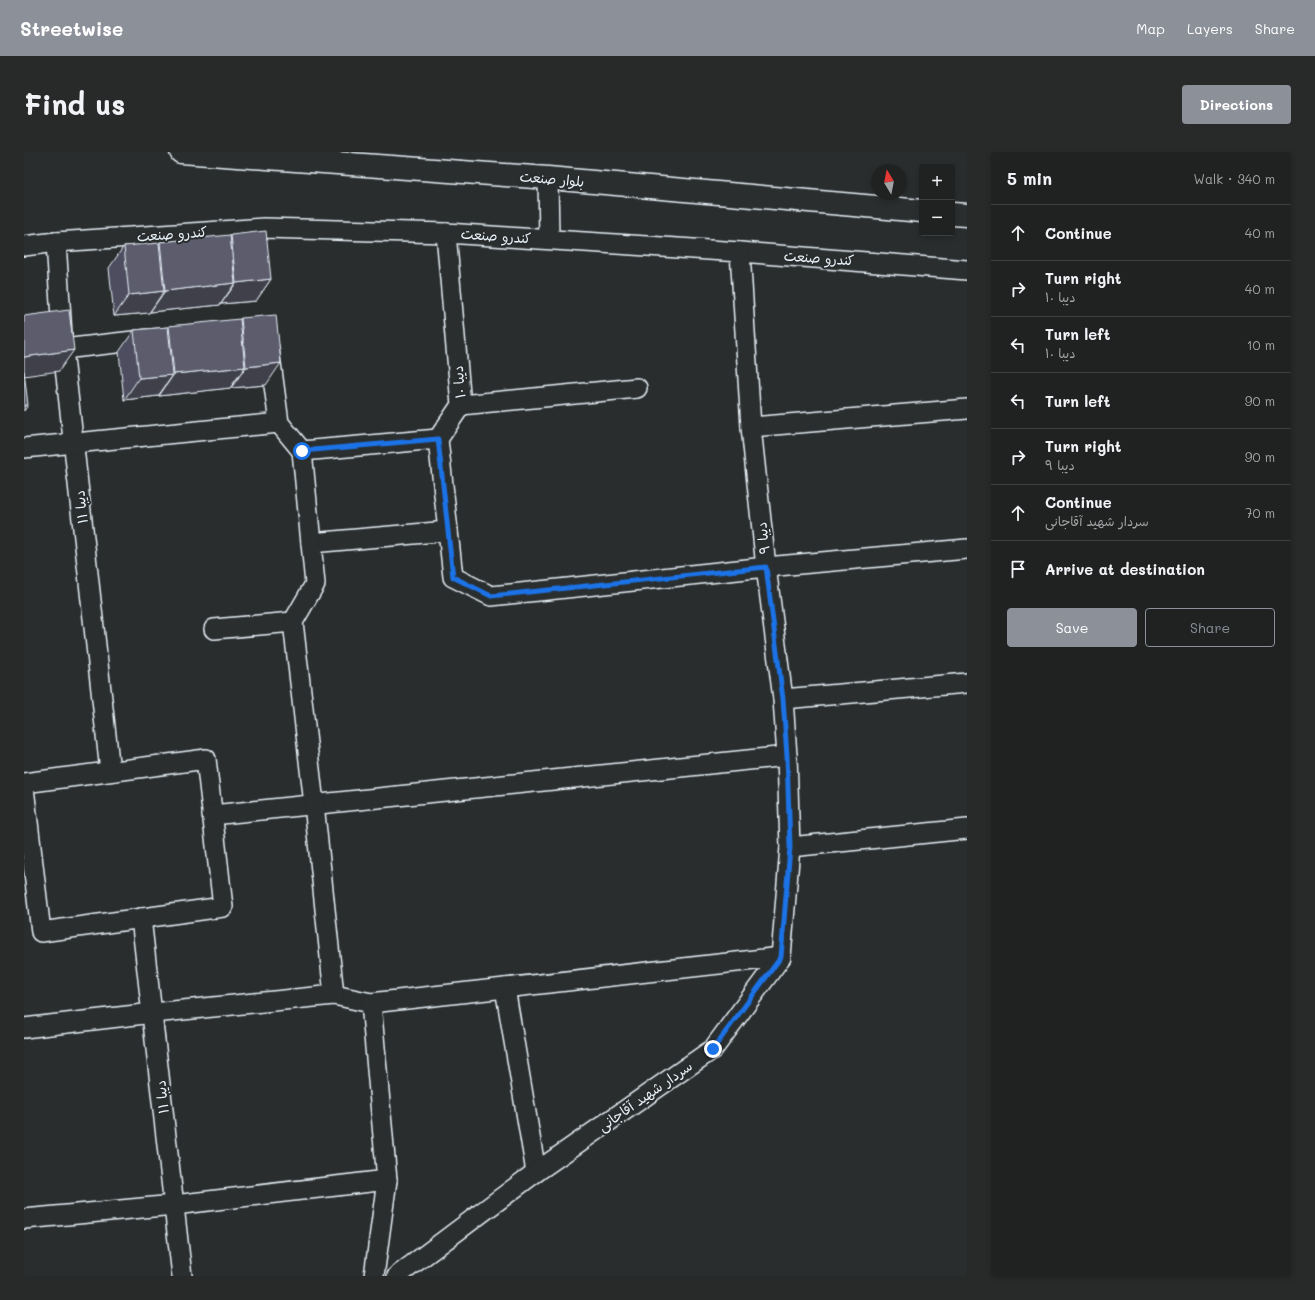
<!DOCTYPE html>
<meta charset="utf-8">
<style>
body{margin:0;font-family:Mali,"Playpen Sans Arabic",sans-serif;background:#282a2a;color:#f1f3f6}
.controls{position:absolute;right:12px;top:12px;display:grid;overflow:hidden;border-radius:4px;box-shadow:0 2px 6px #0003}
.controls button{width:36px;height:36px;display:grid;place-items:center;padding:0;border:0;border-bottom:1px solid #3d3f40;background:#202222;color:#f1f3f6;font:20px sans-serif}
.compass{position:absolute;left:847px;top:12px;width:36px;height:36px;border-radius:50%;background:#202222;box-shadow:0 2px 6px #0003;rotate:350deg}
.stop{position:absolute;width:12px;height:12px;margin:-9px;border:3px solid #1a73e8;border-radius:50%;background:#fff}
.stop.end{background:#1a73e8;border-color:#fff;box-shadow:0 1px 4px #0008}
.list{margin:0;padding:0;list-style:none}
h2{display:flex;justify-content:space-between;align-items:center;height:52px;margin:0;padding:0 16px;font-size:17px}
h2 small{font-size:13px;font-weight:400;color:#a2a4a5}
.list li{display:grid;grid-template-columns:26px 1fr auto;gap:12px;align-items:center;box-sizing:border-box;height:56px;padding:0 16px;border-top:1px solid #3d3f40}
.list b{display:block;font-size:15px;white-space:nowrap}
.list p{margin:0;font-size:13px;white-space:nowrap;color:#a2a4a5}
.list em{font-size:13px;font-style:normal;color:#a2a4a5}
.actions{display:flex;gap:8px;padding:12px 16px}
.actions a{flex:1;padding:9px 0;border:1px solid #8c9099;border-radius:4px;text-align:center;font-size:14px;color:#8c9099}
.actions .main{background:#8c9099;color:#fff}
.icon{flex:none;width:22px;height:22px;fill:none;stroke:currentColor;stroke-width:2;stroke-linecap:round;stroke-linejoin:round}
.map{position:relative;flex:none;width:943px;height:1124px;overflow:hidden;border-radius:4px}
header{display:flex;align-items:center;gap:24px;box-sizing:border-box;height:56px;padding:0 20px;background:#8c9099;color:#fff}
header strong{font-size:19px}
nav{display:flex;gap:22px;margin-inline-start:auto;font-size:14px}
.intro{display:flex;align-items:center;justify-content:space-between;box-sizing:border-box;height:96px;padding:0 24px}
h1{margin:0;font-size:28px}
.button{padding:10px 18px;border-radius:4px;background:#8c9099;color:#fff;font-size:14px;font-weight:700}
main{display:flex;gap:24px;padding:0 24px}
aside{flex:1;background:#202222;border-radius:4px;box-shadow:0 2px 6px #0003}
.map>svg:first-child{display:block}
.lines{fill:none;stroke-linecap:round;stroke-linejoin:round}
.street-casing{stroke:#e8f1f8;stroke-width:22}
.secondary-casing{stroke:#e8f1f8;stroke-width:25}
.street{stroke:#2a2d2e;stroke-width:19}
.secondary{stroke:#2a2d2e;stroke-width:22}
.wall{fill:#4e4e5e;stroke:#e8f1f8}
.shaded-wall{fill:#40404c;stroke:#e8f1f8}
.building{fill:#5b5b6d;stroke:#e8f1f8}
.route{stroke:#1a73e8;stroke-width:5}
.labels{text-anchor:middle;stroke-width:4;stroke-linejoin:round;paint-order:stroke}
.street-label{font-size:14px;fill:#e8f1f8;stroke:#2a2d2e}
</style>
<header>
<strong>Streetwise</strong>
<nav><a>Map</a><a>Layers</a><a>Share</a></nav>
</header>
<div class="intro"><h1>Find us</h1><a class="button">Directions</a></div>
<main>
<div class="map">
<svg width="943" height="1124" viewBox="0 0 943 1124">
<rect width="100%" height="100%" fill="#2a2d2e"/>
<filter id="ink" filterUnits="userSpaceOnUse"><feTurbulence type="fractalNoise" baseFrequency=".025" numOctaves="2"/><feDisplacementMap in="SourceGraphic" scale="8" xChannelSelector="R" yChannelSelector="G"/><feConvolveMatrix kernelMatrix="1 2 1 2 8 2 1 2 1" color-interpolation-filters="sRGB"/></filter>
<g filter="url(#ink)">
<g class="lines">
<g class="street-casing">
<g id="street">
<polyline points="524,26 525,87"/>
<polyline points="422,81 437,253 414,287 429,425 467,444 742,415 943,397"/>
<polyline points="32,90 39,197 86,619"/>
<polyline points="0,94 32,90 240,76 422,81 716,100 943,118"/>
<polyline points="39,197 127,187"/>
<polyline points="437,253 613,236"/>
<polyline points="727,275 943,257"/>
<polyline points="0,296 255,271"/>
<polyline points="278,299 414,287"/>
<polyline points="287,391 424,379"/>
<polyline points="190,477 269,470"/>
<polyline points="759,547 943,531"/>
<polyline points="0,631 182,607 199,755 17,780 0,636"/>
<polyline points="188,663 763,604"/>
<polyline points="766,695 943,677"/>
<polyline points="117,766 158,1124"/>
<polyline points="481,836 512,1020"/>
<polyline points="310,843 347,851 363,1028 350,1124"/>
<polyline points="347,851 757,805"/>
<polyline points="0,876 129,861 310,843 290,652 269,470 291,432 278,299 255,271 245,196"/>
<polyline points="0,1067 150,1053 363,1028"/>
<polyline points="373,1124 512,1020 689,897 757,805 766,695 763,604 759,547 742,415 727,275 716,100"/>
</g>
</g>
<g class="secondary-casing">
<g id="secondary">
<polyline points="157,0 524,26 898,59"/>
<polyline points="928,62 943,63"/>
</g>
</g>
<use href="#street" class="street"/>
<use href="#secondary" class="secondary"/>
</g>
<g class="wall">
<polygon points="207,83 247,127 232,149 197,152 197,151 196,153 126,160 126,159 125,161 90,164 85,116 100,94 135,92 136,90 206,84"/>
<polygon points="217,166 242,233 207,236 207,235 206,236 135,244 135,242 134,244 100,248 95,200 110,178 144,175 145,174 216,168"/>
</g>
<g class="shaded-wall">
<polygon points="247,127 232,149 197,152 212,131"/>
<polygon points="211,131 196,153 126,160 141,139"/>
<polygon points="140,139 125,161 90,164 105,143"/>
<polygon points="50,198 35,219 0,224 0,205"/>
<polygon points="257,211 242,233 207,236 222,215"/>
<polygon points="221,215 206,236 135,244 150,222"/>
<polygon points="149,223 134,244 100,248 115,226"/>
<polygon points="4,253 0,259 0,254"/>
</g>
<g class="building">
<polygon points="242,79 247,127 212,131 207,83"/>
<polygon points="206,83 211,131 141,139 136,90"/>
<polygon points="135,91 140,139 105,143 100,94"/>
<polygon points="45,158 50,198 0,205 0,164"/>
<polygon points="252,163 257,211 222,215 217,166"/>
<polygon points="216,167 221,215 150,222 145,174"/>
<polygon points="144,175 149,223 115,226 110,178"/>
<polygon points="0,219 4,253 0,254"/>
</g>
</g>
<g class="lines" filter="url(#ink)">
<polyline class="route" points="278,299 414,287 429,425 467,444 742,415 759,547 763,604 766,695 757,805 689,897"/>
</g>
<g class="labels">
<g class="street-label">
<text transform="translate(528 27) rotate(5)" y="5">بلوار صنعت</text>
<text transform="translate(148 82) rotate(-4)" y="5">کندرو صنعت</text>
<text transform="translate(472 84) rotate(4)" y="5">کندرو صنعت</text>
<text transform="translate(795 106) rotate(4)" y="5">کندرو صنعت</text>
<text transform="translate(435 230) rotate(-95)" y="5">دیبا ۱۰</text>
<text transform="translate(57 355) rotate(-96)" y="5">دیبا ۱۱</text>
<text transform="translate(739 386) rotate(-96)" y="5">دیبا ۹</text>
<text transform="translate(621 944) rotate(-35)" y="5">سردار شهید آقاجانی</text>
<text transform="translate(138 945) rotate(-96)" y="5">دیبا ۱۱</text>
</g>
</g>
</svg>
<div class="controls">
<button>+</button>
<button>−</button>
</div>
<svg class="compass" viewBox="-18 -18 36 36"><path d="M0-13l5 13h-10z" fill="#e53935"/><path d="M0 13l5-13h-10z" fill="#a2a4a5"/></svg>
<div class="stop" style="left:278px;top:299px"></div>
<div class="stop end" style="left:689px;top:897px"></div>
</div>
<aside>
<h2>5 min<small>Walk · 340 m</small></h2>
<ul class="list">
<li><svg class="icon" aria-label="ahead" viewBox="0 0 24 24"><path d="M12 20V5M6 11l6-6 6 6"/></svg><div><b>Continue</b></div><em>40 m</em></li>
<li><svg class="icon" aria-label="right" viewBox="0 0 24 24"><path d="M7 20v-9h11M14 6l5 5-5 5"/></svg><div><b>Turn right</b><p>دیبا ۱۰</p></div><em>40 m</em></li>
<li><svg class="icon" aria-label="left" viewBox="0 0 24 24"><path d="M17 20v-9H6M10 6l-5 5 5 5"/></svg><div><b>Turn left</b><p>دیبا ۱۰</p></div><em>10 m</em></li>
<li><svg class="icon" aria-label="left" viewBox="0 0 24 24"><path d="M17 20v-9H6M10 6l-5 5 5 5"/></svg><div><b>Turn left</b></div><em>90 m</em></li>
<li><svg class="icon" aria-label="right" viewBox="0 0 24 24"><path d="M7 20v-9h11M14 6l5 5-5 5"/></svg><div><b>Turn right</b><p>دیبا ۹</p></div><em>90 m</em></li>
<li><svg class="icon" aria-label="ahead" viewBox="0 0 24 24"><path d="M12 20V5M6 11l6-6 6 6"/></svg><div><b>Continue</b><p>سردار شهید آقاجانی</p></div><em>70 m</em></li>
<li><svg class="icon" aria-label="arrive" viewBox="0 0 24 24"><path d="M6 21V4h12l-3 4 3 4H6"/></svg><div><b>Arrive at destination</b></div></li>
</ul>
<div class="actions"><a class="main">Save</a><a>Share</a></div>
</aside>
</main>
